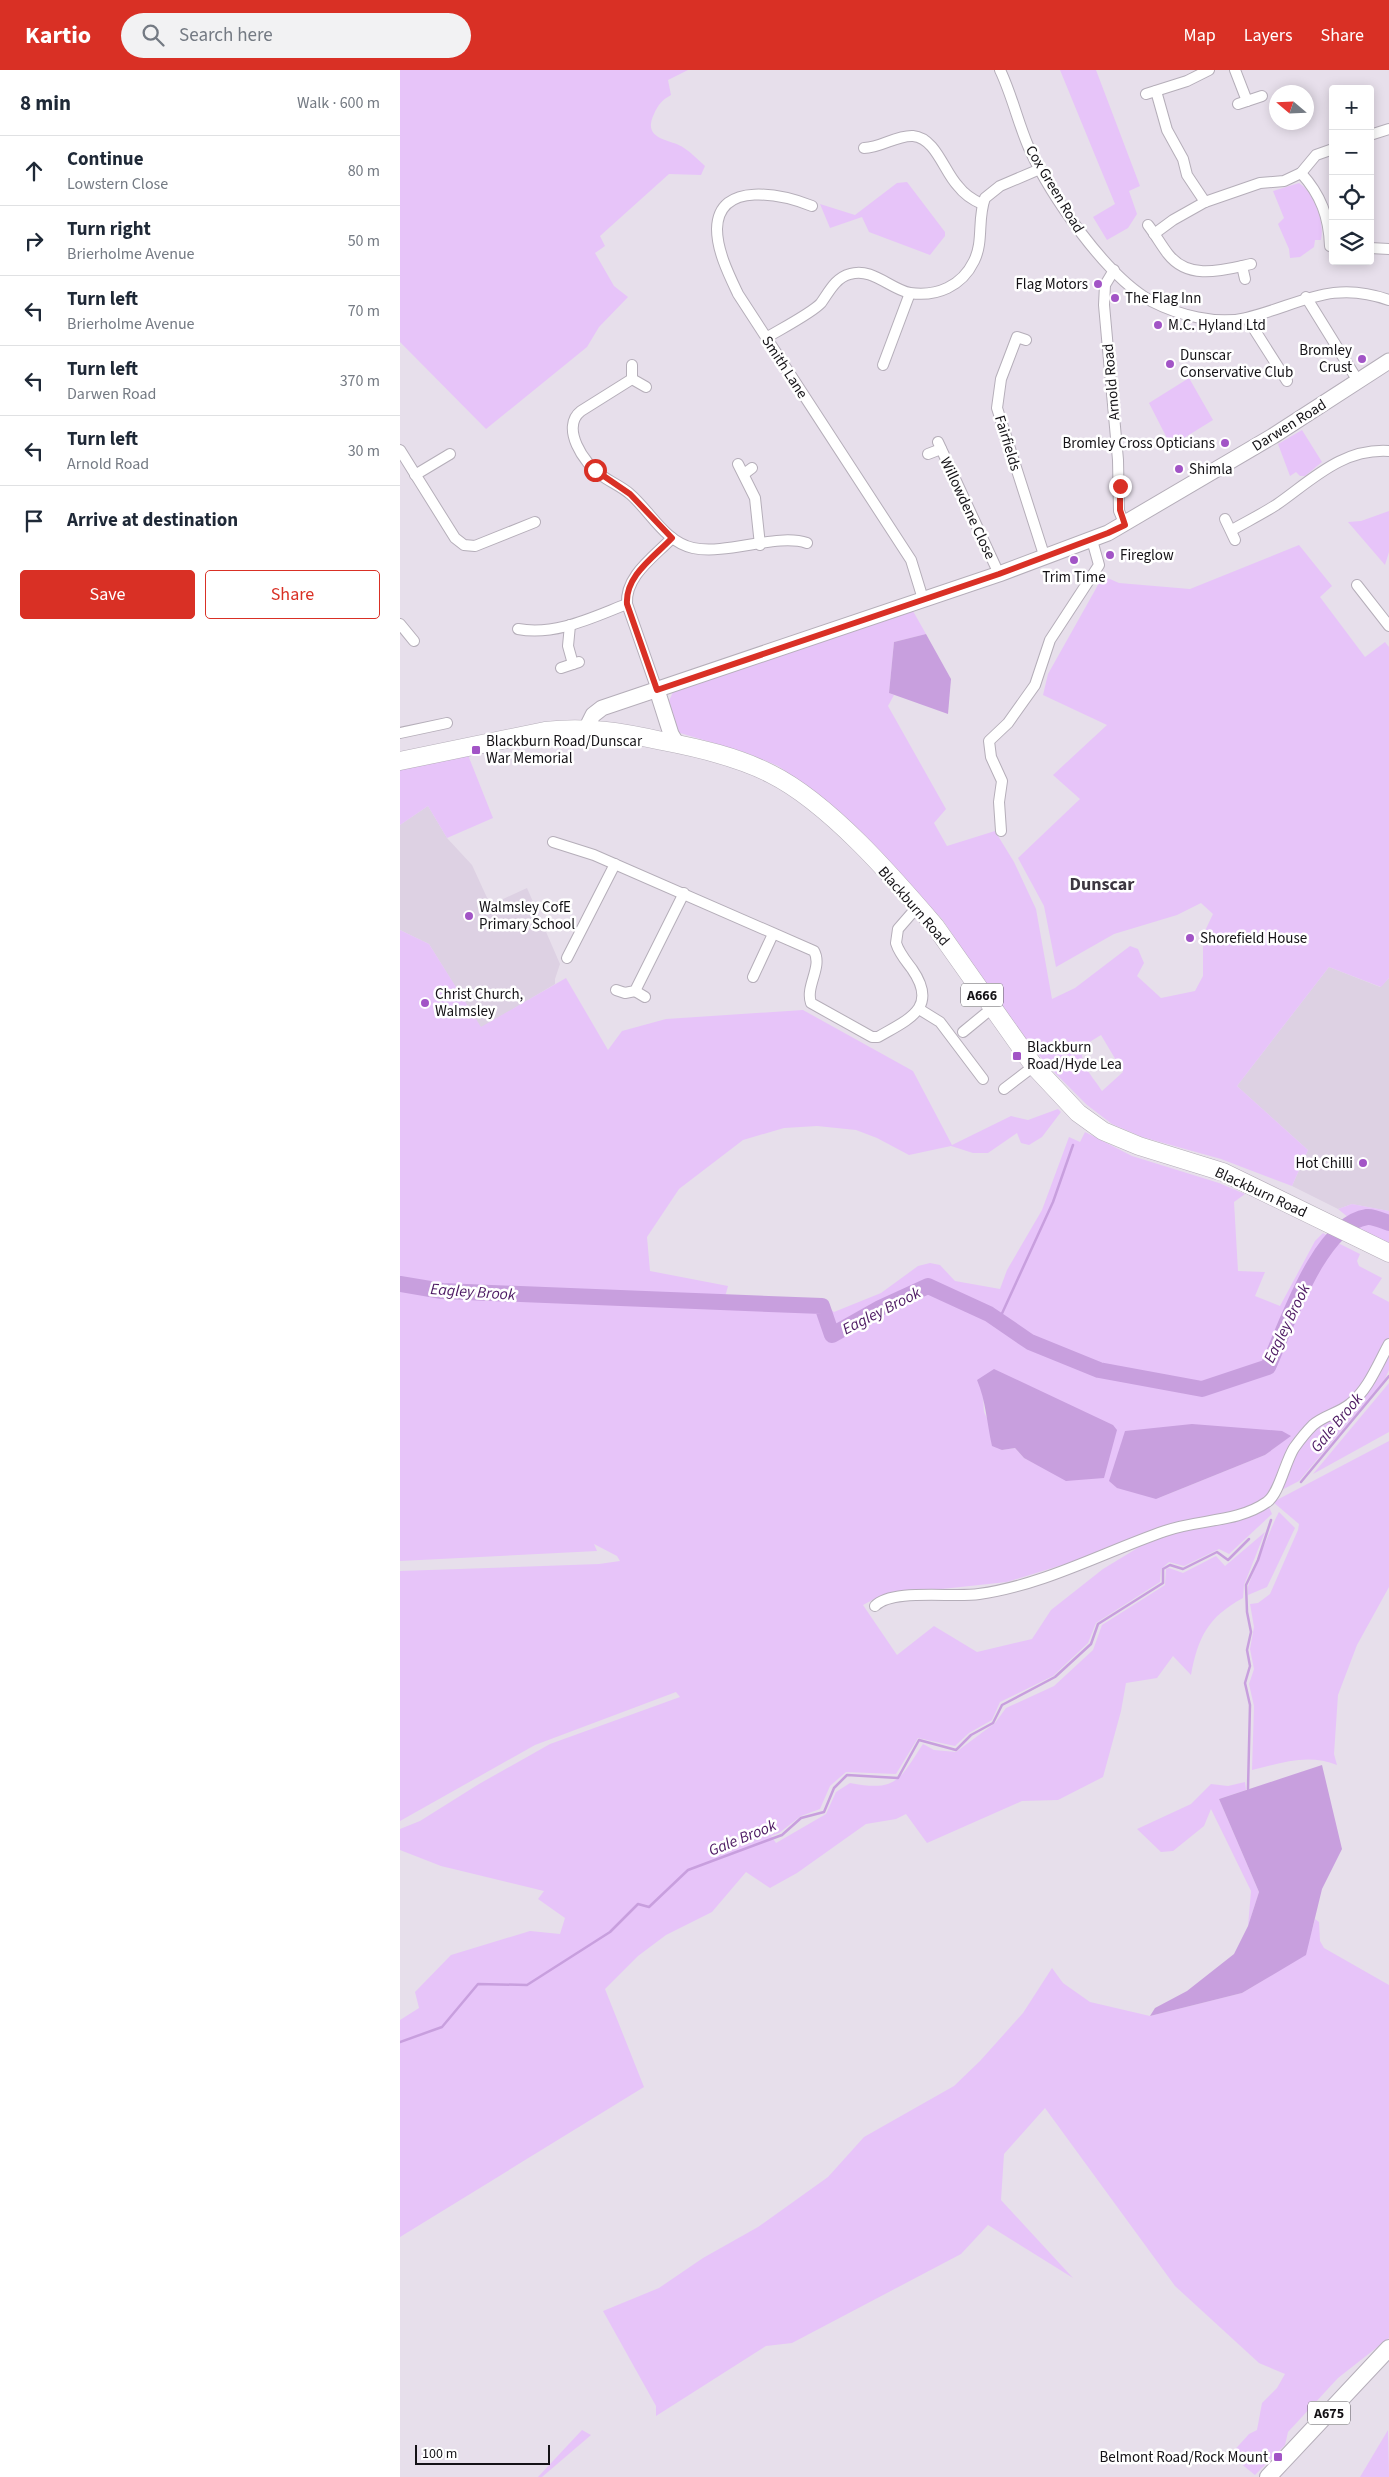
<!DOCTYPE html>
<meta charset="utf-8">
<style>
body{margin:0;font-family:"Source Sans 3",sans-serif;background:#f2f2f3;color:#1f2937}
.controls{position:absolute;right:15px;top:15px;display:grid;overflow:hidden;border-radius:5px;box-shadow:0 2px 12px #0003}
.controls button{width:45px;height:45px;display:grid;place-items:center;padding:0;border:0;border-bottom:1px solid #e0e1e3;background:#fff;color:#1f2937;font:25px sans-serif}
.compass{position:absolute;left:869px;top:15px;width:45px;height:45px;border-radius:50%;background:#fff;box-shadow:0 2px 12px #0003;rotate:289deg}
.scale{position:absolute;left:15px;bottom:12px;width:135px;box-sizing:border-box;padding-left:5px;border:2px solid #141216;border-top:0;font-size:14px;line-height:18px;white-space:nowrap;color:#141216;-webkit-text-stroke:4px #fff;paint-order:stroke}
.stop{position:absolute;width:15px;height:15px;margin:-11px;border:4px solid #d93025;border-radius:50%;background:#fff}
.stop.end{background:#d93025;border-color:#fff;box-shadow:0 1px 5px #0008}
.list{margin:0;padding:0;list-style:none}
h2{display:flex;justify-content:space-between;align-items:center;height:65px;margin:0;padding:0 20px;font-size:21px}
h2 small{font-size:16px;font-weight:400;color:#747a83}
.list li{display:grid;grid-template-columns:32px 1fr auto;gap:15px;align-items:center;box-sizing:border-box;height:70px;padding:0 20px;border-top:1px solid #e0e1e3}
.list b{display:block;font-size:19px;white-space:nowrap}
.list p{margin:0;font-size:16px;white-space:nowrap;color:#747a83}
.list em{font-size:16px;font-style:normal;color:#747a83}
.actions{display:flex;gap:10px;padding:15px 20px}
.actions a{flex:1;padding:11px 0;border:1px solid #d93025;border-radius:5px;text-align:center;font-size:18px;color:#d93025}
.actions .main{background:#d93025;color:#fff}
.icon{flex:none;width:28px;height:28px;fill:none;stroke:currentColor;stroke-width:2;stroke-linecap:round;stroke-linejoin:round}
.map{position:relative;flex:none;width:989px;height:2407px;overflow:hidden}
header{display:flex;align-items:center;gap:30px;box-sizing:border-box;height:70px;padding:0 25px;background:#d93025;color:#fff}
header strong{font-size:24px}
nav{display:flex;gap:28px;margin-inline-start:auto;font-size:18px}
.search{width:350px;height:45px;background:#f2f2f3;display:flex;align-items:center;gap:12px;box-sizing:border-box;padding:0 18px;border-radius:28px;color:#747a83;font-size:19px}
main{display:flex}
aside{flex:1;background:#fff}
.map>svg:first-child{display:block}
.built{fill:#ddd1e3}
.green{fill:#e7c4f9;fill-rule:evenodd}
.water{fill:#c89fde}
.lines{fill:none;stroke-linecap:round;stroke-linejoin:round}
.stream{stroke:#c89fde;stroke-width:2.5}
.river{stroke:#c89fde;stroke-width:16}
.minor-casing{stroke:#b5aeb9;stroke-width:12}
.secondary-casing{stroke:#b5aeb9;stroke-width:17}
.primary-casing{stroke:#b5aeb9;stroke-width:18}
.trunk-casing{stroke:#b5aeb9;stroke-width:19}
.minor{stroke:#fff;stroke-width:10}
.secondary{stroke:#fff;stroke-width:15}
.primary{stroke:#fff;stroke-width:16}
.trunk{stroke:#fff;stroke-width:18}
.route{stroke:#d93025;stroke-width:6}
.poi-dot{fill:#a254c6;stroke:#fff;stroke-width:2}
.labels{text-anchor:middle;stroke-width:5;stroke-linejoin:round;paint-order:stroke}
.shield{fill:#fff;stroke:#5a595c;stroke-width:1}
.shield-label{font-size:14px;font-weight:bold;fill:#141216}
.street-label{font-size:15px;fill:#141216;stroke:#fff}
.poi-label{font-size:15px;fill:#141216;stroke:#fff;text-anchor:start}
.water-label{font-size:16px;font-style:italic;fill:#4c1862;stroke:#fff}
.quarter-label{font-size:18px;font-weight:bold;fill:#3d3741;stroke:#fff}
</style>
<header>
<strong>Kartio</strong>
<div class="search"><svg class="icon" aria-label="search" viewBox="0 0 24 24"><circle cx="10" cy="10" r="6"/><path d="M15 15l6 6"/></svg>Search here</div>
<nav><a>Map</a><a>Layers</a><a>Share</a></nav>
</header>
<main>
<aside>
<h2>8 min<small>Walk · 600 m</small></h2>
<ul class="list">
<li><svg class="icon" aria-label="ahead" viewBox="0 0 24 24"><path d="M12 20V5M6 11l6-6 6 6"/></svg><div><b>Continue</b><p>Lowstern Close</p></div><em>80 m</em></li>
<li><svg class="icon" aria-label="right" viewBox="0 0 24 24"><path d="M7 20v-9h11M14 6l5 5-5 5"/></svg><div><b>Turn right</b><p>Brierholme Avenue</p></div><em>50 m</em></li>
<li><svg class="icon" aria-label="left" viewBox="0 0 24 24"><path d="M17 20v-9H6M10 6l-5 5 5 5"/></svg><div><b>Turn left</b><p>Brierholme Avenue</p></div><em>70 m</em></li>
<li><svg class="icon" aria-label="left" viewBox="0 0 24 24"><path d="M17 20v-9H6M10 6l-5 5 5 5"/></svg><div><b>Turn left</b><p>Darwen Road</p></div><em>370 m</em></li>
<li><svg class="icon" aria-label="left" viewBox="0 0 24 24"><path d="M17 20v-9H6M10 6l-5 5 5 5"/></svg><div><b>Turn left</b><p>Arnold Road</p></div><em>30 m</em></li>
<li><svg class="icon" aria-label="arrive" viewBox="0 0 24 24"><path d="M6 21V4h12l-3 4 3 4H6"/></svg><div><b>Arrive at destination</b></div></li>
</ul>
<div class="actions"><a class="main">Save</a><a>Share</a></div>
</aside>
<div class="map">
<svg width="989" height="2407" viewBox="0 0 989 2407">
<rect width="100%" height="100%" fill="#e7dfeb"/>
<g class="built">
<polygon points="28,736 47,768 72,795 89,832 101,830 127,818 160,894 155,909 155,914 81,958 29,874 0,860 0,755"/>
<polygon points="929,897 980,917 989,908 989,1141 952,1134 938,1139 892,1116 908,1080 837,1016"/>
</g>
<g class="green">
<path d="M0,0H288L268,10L271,25C262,30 258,35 254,44C241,71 272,69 284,78C292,83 298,90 305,96L301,105L269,104L200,166L205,176L195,183L214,216L228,227L199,257L187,277L86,359L0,272Z"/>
<polygon points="660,0 696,0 740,116 729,121 737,144 728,158 707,170 693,147 715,134"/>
<polygon points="507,112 545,162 545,166 530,185 469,162 462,147 430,158 420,134 455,145 497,113"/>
<path d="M899,113C914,122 925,153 921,170H915L914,177L900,187L890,188L889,179L878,154L884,148L873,121Z"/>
<polygon points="789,308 813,350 771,376 749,333"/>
<polygon points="902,360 922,392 905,406 900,406 896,402 890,406 878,374"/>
<polygon points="989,441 989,482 985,495 948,452 961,451"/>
<path d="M899,475L932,516L920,527L965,587L985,572L989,577V908L981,917L929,897L837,1016L908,1080L892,1116L821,1089L742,1067L712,1054L687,1035L647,995L610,949L542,849L445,749L418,724L378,696L347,683L280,663L276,658L268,633L273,622L513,541L526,564L494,572L489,623L494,625L488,636L546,739L534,753L547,776L595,761L614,792L636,839L652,929L675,918L730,876L738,879L744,893L737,906L761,928L795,921L803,906V865L813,844L801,833L777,845L714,864L656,897L644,836L618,788L680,729L653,705L707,655L643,625L648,604L703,506L719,513L790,519ZM701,965L723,1002L702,1021C694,1008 677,992 683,976Z"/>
<polygon points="68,685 93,748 47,768 28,736 0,755 0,699"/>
<path d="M0,860L29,874L81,957L166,908L208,980L222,961L266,949L403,940L513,1001L552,1075L611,1046L628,1050L658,1039L661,1042L642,1067L629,1075L621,1073L617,1063L588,1083H573L551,1076L509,1085L477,1068L456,1060L417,1056L384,1058L343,1070L279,1119L247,1167L250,1201L328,1216L325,1227L353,1230L358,1227L423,1233L434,1242L481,1223L518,1196L530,1193L540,1195L555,1211L600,1219L607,1200L642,1140L669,1067L680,1072L685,1062L732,1086L819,1113L845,1124L834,1132L838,1201L865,1202L855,1226L880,1236L915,1171L923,1163L940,1174L960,1184L957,1191L959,1196L982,1208L972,1223L989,1232V1270L962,1317L949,1331L911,1352L869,1424L856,1435L607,1512L523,1521L474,1529L463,1535L497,1585L534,1556L577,1582L632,1569L651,1540L703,1499L749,1471L868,1435L872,1444L829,1484L819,1479L784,1496L769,1492L761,1499L760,1512L696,1553L688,1573L653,1606L600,1632L592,1650L569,1663L555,1676L518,1668L496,1704L446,1702L430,1716L420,1739L401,1746L379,1763L371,1766L376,1773L426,1744L436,1722L450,1713C497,1722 499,1710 523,1674L534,1680L556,1682L595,1653L606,1638L654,1616L693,1580L702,1555L765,1515L766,1499L769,1498L783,1503L816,1486L825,1496L865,1462L844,1515L843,1528C808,1547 798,1567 791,1605L773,1586L757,1608L726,1613L721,1641L703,1707L658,1730L622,1731L527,1773L506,1744L496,1749L466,1754L397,1803L370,1818L346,1802L312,1842L266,1865L238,1886L205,1919L244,2017L0,2167V1950L19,1938L15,1922L51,1885L130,1861L160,1864L165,1848L138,1829L144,1821L41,1796L0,1780V1759L20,1751L79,1714L150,1674L280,1627L276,1622L135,1675L0,1751V1501L199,1494L220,1491L217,1486L194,1474L197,1481L0,1491ZM583,1325L638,1395L624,1388L615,1378L602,1380L584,1342ZM890,1366L865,1385L756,1429Z"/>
<polygon points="952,1134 989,1141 989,1148 970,1142 949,1148 938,1139"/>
<polygon points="969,1150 989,1158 989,1175 955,1159"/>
<polygon points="989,1281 989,1300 985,1309 899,1411 876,1423 896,1380 916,1358 946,1340"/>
<polygon points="989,1313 989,1362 913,1404"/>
<path d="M989,1371V1517L957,1575L938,1625L934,1684L937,1695C908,1683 881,1693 852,1700L854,1636L849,1614L854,1599L850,1579L854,1557L850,1534L858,1533L870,1524L898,1460L899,1454L873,1432Z"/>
<path d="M879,1442L895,1458L867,1517L848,1525C848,1522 848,1519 848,1517C849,1511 876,1446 879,1442Z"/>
<polygon points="845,1712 846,1720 819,1729 859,1822 848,1856 851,1821 811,1739 804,1756 773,1781 761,1782 737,1759 791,1734 811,1714 828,1716"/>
<polygon points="915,1849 919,1852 920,1871 924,1878 989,1915 989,2268 938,2308 888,2362 885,2375 855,2405 830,2385 849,2364 857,2360 862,2333 877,2318 885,2304 859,2293 775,2216 645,2038 604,2084 601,2130 673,2208 588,2155 561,2184 392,2273 366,2276 256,2346 256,2336 203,2241 259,2218 303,2188 358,2157 428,2107 464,2067 554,2016 580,1991 623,1943 652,1898 663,1913 690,1932 750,1946 842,1923 905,1885"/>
<polygon points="182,2360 191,2365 142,2407 138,2407"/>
<polygon points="988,2360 989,2407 960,2407"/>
</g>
<g class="water">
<polygon points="526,564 551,609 548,644 489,623 494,572"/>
<path d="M594,1299L713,1355L717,1360L704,1408L666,1411L624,1388L615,1378L602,1380L592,1376C587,1354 586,1331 577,1310Z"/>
<polygon points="792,1354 882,1361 891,1366 865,1385 756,1429 717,1418 709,1411 725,1361"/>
<polygon points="922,1695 942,1779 922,1819 906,1885 842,1923 750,1946 755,1938 787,1921 834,1884 848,1856 859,1822 819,1729"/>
</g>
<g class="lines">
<g class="stream">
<polyline points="599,1250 653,1132 673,1075"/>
<polyline points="901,1412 989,1306"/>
<polyline points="848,1719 850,1635 845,1613 850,1596 847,1580 851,1562 847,1542 846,1515 858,1490 871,1450"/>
<polyline points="0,1972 42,1957 78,1914 127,1915 210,1862 238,1834 249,1837 288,1800 382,1765 401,1748 424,1742 434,1718 447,1705 498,1708 519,1670 556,1680 571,1665 593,1653 602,1635 655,1607 691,1574 698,1554 763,1513 763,1499 770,1495 783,1499 817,1482 828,1490 849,1469"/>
</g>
<path class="river" d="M0,1214L42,1221L422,1236L432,1265L480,1238L528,1216L589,1244L630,1272L699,1300L802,1319L868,1297C886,1257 919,1154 967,1147C973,1146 983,1151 989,1153"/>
<g class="minor-casing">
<g id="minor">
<path d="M600,0C612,25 618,53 629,78C650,125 706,206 751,231C778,245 816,255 846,248C900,235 931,209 989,230"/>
<polyline points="835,0 847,31"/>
<polyline points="756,21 767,60 783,89 787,105 805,132"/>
<polyline points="746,24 787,11 809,0"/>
<polyline points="838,34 862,26"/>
<polyline points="970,65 989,59"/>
<path d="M464,78C481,78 496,65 513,66C536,68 544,102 558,116C564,124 573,130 582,134"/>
<path d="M901,103C921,125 929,147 930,176"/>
<path d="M412,136C384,125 318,109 317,159C317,181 329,205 338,224L511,490L523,529"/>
<path d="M748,155C755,164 761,175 768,184C789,211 823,200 851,194"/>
<polyline points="754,164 773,150 805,132 860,113 884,111 901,103 916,85 933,79"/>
<polyline points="970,178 989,179"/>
<polyline points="842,196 845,209"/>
<polyline points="714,200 705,215 704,235 718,390 719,441 725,455"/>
<polyline points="906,227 958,311"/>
<polyline points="847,248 887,311"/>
<path d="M366,268C379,260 412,243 421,233C429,222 435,208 450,204C472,197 490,219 510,223C537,227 562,216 574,191C584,171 577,149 585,128L600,116L640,99"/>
<polyline points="626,270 617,267 601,309 597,338 645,488"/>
<polyline points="232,295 232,309 246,317"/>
<polyline points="483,295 510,223"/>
<path d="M232,309L181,341C160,357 184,394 201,405C210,412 221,416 230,424C250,441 265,472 293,478C328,485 377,463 407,473"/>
<polyline points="538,372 599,504"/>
<polyline points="0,380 55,468 64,475 75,476 135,452"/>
<polyline points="528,384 541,379"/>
<polyline points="338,394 355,428 360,475"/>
<polyline points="344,404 352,398"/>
<polyline points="15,405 50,384"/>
<polyline points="825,449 835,470"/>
<path d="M832,460C846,452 862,444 876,435C912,410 942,378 989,381"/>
<polyline points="957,515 989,556"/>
<polyline points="0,554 14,571"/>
<polyline points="170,555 168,576 173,594"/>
<path d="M118,559C156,566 193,547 227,534"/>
<polyline points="161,598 179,592"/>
<path d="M257,620L227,534C225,506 254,487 272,468"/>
<polyline points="0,663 47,653"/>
<polyline points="601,761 599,732 602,711 591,687 589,671 608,653 635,615 650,570 699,495 692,470"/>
<path d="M153,772L194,785L414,881C423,897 405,916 411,933L472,967H478C509,949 539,938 512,899C506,891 499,883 496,873L498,859L518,836"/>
<polyline points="167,888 215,794"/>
<polyline points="353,907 373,864"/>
<polyline points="216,920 225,923 235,921 284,823"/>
<polyline points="235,921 245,927"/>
<polyline points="519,939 540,952 583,1009"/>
<polyline points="563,962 591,939"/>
<polyline points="604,1019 634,996"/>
<path d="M475,1536C492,1518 554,1528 579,1524C644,1515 704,1482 765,1461C798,1449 837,1453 867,1432C879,1424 885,1392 894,1378C899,1371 907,1361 913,1355C923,1346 939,1343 950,1334C968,1320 978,1294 989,1274"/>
</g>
</g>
<g class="secondary-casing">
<g id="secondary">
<polyline points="257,620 271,664 277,674"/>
<polyline points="186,659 193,645 202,638 599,504 708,463 873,366 989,291"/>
</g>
</g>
<g class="primary-casing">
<polyline id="primary" points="868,2407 989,2278"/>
</g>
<g class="trunk-casing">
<path id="trunk" d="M0,691L145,661C186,656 222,662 262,671C299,678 338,687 371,704C429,733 493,807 535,856L634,996L678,1043L703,1061L739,1076L823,1102L989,1183"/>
</g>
<use href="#minor" class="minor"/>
<use href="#secondary" class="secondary"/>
<use href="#primary" class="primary"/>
<use href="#trunk" class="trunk"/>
</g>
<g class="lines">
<path class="route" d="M195,400L230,424L272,468C254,487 225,506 227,534L257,620L599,504L708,463L725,455L720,440V416"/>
</g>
<g class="poi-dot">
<circle cx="698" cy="214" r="5"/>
<circle cx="715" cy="228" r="5"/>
<circle cx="758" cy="255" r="5"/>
<circle cx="962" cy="289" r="5"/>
<circle cx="770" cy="294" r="5"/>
<circle cx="825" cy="373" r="5"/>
<circle cx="779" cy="399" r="5"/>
<circle cx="710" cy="485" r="5"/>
<circle cx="674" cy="490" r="5"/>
<rect x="71" y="675" width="10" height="10" rx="2.5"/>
<circle cx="69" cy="846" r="5"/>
<circle cx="790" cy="868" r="5"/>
<circle cx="25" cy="933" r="5"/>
<rect x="612" y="981" width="10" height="10" rx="2.5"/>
<circle cx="963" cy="1093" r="5"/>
<rect x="873" y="2382" width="10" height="10" rx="2.5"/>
</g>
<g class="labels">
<g class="shield">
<rect x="561" y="913.5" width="42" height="23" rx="4"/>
<rect x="908" y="2331.5" width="42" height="23" rx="4"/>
</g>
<g class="shield-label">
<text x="582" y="930">A666</text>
<text x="929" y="2348">A675</text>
</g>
<g class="street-label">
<text transform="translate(655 119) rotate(59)" y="5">Cox Green Road</text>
<text transform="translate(385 297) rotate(57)" y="5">Smith Lane</text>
<text transform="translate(711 312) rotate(-95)" y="5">Arnold Road</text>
<text transform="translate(889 355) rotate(-32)" y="5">Darwen Road</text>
<text transform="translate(608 373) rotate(73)" y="5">Fairfields</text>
<text transform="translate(568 438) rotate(65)" y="5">Willowdene Close</text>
<text transform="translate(514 836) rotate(49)" y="5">Blackburn Road</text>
<text transform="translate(861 1122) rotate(25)" y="5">Blackburn Road</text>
</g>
<g class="poi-label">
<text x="688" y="219" text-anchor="end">Flag Motors</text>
<text x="725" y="233">The Flag Inn</text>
<text x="768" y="260">M.C. Hyland Ltd</text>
<text x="952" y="285" text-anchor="end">Bromley<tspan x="952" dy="17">Crust</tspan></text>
<text x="780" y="290">Dunscar<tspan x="780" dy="17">Conservative Club</tspan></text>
<text x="815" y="378" text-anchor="end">Bromley Cross Opticians</text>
<text x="789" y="404">Shimla</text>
<text x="720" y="490">Fireglow</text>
<text x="674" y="512" text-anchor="middle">Trim Time</text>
<text x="86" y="676">Blackburn Road/Dunscar<tspan x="86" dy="17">War Memorial</tspan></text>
<text x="79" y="842">Walmsley CofE<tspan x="79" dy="17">Primary School</tspan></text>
<text x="800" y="873">Shorefield House</text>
<text x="35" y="929">Christ Church,<tspan x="35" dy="17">Walmsley</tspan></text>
<text x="627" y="982">Blackburn<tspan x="627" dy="17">Road/Hyde Lea</tspan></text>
<text x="953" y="1098" text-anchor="end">Hot Chilli</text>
<text x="868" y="2392" text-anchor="end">Belmont Road/Rock Mount</text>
</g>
<g class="water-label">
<text transform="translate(73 1221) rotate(4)" y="6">Eagley Brook</text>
<text transform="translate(481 1240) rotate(-27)" y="6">Eagley Brook</text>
<text transform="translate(886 1253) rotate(-64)" y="6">Eagley Brook</text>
<text transform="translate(936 1352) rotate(-50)" y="6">Gale Brook</text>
<text transform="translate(342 1767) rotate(-22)" y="6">Gale Brook</text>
</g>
<g class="quarter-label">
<text x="702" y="820">Dunscar</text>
</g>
</g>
</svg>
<div class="controls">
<button>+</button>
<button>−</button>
<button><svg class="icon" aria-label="locate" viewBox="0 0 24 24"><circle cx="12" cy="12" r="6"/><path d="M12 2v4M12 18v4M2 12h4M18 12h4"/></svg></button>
<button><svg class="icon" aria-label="layers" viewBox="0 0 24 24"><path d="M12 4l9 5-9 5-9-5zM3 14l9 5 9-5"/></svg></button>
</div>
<svg class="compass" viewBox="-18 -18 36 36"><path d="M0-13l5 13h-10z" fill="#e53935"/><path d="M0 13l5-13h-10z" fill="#747a83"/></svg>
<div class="scale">100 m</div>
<div class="stop" style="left:195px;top:400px"></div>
<div class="stop end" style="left:720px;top:416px"></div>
</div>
</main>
